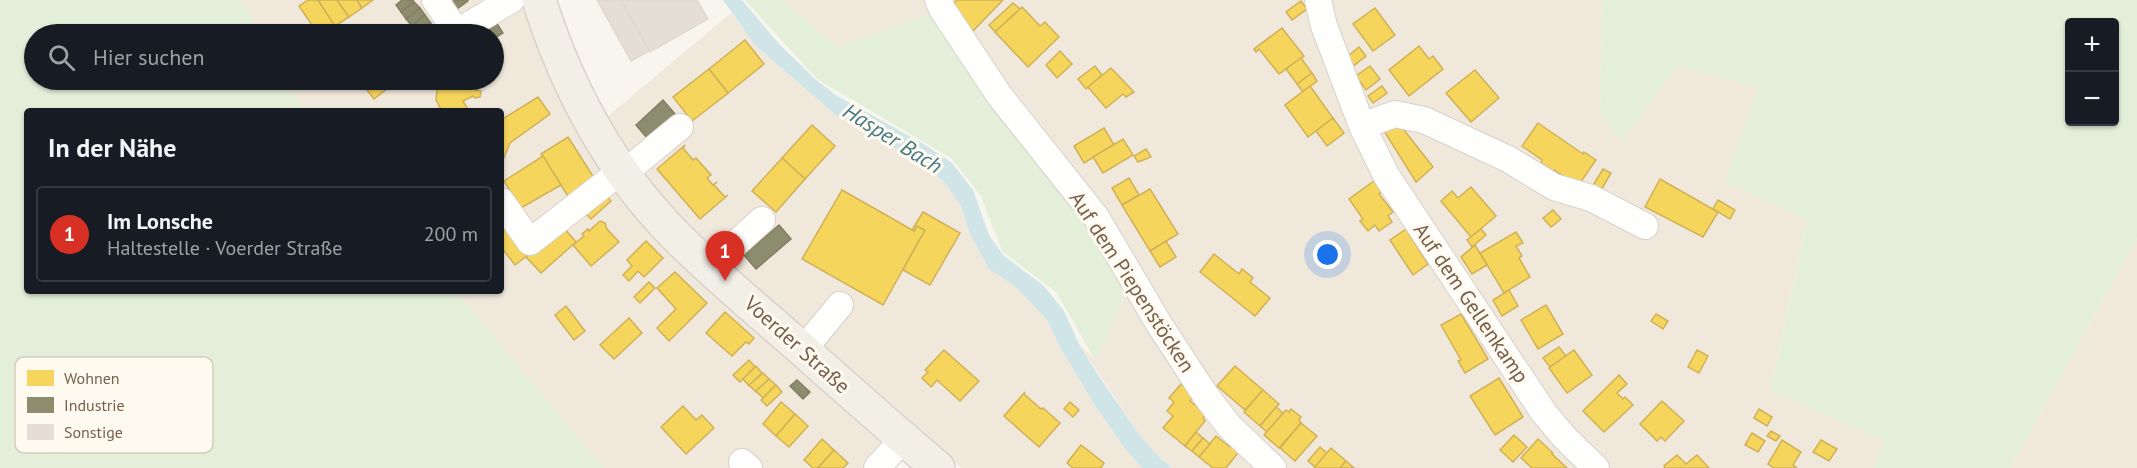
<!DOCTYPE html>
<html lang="de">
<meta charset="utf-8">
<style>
body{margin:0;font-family:"PT Sans",sans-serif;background:#20242c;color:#f1f3f6}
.controls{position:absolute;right:18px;top:18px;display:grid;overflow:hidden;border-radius:6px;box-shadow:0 2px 4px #0004}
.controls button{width:54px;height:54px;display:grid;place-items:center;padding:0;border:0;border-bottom:2px solid #363941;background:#171b24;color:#f1f3f6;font:30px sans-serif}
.you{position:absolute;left:1328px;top:255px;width:21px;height:21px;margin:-15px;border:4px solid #fff;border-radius:50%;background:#1a73e8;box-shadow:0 0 0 9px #1a73e833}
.badge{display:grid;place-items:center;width:39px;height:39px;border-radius:50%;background:#d93025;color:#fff;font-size:20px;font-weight:700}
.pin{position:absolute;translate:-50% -50px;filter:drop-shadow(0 2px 3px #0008)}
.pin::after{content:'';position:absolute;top:32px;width:21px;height:18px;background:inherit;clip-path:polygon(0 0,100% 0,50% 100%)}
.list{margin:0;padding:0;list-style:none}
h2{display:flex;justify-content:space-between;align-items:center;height:78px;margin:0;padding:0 24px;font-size:26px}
h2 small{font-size:20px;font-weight:400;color:#9ea1a6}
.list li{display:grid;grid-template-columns:39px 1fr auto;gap:18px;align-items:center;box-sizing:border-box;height:96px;margin:0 12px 12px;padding:0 12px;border:2px solid #363941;border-radius:6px}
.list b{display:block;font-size:22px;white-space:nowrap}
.list p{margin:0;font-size:20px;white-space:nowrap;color:#9ea1a6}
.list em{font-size:20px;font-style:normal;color:#9ea1a6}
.icon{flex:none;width:33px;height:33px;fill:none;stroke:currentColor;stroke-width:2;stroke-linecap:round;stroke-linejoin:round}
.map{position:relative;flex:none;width:2137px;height:468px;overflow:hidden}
.search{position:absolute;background:#171b24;box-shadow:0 2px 4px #0004;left:24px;top:24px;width:480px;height:66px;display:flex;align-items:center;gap:15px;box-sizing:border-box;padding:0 21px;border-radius:33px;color:#9ea1a6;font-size:22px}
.panel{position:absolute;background:#171b24;box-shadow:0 2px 4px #0004;left:24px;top:108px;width:480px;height:186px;border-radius:6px}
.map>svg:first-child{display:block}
.residential{fill:#f1e8dc}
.green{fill:#e4efd9;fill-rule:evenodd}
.water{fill:#cfe5e8}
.homes{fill:#f6d55c;stroke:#d0b158;stroke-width:1.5}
.industry{fill:#8c8c6e;stroke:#867e64;stroke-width:1.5}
.building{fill:#e5ded5;stroke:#e1d8d0;stroke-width:1.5}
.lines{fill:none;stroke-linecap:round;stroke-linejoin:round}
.minor-casing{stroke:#d7d2cc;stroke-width:28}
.major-casing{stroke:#d9d1cb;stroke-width:36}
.minor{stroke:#fefefc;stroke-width:26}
.major{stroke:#f2efe7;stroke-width:33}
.labels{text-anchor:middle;stroke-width:6;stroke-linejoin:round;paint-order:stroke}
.street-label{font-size:21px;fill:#775e4d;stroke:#fffaf0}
.water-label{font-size:22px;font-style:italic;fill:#477a8a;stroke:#fffaf0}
.key{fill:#fffaf0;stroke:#d6cbbf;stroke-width:1.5}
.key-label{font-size:16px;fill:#775e4d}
</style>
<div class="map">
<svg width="2137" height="468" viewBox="0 0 2137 468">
<rect width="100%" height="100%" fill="#f8f5ee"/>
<g class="residential">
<polygon points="242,0 528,0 589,132 731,13 756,45 837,116 924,164 946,184 962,208 969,232 989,269 1016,287 1047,320 1061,349 1094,404 1123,446 1142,468 962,468 919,433 890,468 603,468 456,291 501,291 501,111 307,111 294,94 286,80 494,80 494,34 261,34"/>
<polygon points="783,0 1602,0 1600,112 1621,142 1677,65 1758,87 1807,219 1771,390 1885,441 1874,468 1172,468 1159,457 1141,437 1079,344 1096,361 1128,286 837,48"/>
<polygon points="2137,238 2137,468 2010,468"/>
</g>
<g class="green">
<polygon points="0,0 242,0 261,34 34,34 34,80 286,80 294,94 307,111 27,111 27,291 456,291 603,468 0,468"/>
<polygon points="745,0 783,0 837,48 937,11 1092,222 1128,286 1096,362 1057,293 1002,251 981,196 951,158 817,79"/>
<path d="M1602,0H2137V238L2010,468H1874L1885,441L1771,390L1807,219L1725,182L1758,87L1677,66L1621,142L1600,112ZM2114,22V122H2070V22Z"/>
</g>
<polygon class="water" points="723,0 742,0 779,44 815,79 837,96 922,143 952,163 973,190 989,235 1004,256 1044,286 1064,311 1079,344 1098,375 1141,437 1159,457 1172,468 1142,468 1123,446 1094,404 1061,349 1047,320 1016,287 989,269 969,232 962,208 946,184 924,164 837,116 755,45"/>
<g class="homes">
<polygon points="308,0 318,0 335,26 322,34 318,34 299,6"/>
<polygon points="318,0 337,0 349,17 335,26"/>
<polygon points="337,0 357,0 362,8 349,17"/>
<polygon points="357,0 373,0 362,8"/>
<polygon points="957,0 1003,0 973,31 949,8"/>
<polygon points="1301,1 1307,9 1292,20 1286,12"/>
<polygon points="1013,3 1020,9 995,32 989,25"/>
<polygon points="1022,7 1040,26 1045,22 1059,37 1028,67 995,32"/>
<polygon points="1375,8 1395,35 1373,51 1353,24"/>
<polygon points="411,25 418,34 399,34"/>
<polygon points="1282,28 1304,56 1279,74 1259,49 1256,52 1254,49"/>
<polygon points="745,40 764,64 728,93 709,69"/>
<polygon points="1419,46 1429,59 1433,56 1443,69 1409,96 1389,70"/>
<polygon points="1359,47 1366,56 1352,67 1348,56"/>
<polygon points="1060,51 1072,64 1057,78 1046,65"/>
<polygon points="1301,58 1312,73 1297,84 1286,69"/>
<polygon points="1095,66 1102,75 1086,89 1078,79"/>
<polygon points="1370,66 1380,79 1366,90 1356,76"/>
<polygon points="1111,68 1134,92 1126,97 1123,94 1106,108 1088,87"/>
<polygon points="709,69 728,93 692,121 673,97"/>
<polygon points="1475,70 1499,98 1471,122 1446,93"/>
<polygon points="1312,73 1317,81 1303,92 1297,84"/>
<polygon points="359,80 382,80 388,88 374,99"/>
<polygon points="382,80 400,80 388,88"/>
<polygon points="452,80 469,80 475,90 481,91 480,97 475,98 473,96 463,101 469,111 442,111 436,100 437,90"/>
<polygon points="1310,86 1333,118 1308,137 1285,105"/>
<polygon points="1382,86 1387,93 1373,103 1368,96"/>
<polygon points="538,97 550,114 510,143 501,165 501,120"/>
<polygon points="1333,118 1344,133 1327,146 1316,131"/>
<polygon points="1397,121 1433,167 1416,182 1384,131"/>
<polygon points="1538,123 1583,154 1584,152 1596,160 1578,186 1554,170 1553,171 1541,163 1542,160 1522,146"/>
<polygon points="812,125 835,146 805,179 782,158"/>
<polygon points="1104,128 1114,145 1084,163 1074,146"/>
<polygon points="568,137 598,184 571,201 541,154"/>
<polygon points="1123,139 1133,155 1103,173 1093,157"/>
<polygon points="685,145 683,148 693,160 696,158 711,175 707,178 713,185 717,182 714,185 725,197 728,195 700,219 657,169"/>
<polygon points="1146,149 1151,157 1138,162 1134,156"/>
<polygon points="543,156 561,185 521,208 504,181"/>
<polygon points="782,158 805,179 776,212 752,191"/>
<polygon points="1603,169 1611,173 1600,192 1592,187"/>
<polygon points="1129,178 1139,195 1122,205 1112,188"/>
<polygon points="1660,179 1718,212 1703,237 1645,207"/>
<polygon points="1374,181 1382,192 1379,194 1393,212 1388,216 1392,222 1379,231 1375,225 1368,231 1360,221 1363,219 1349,199"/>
<polygon points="1471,187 1496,216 1471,237 1441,201 1452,191 1458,198"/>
<polygon points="1150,189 1178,234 1150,251 1122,205"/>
<polygon points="842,190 914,231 917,226 925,230 883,305 802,259"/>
<polygon points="604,193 611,201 591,219 583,211"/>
<polygon points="1718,200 1735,210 1730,219 1713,209"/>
<polygon points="1553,210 1561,219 1551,227 1543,218"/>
<polygon points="923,212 960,233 930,285 903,270 925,230 917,226 914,231 912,230"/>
<polygon points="501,219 528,255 515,265 501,247"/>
<polygon points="600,221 605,223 607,229 619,242 591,266 573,245 584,236 582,234 588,229 589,231"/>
<polygon points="564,228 576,242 541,273 526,257"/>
<polygon points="1406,229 1428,264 1413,275 1390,240"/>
<polygon points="1481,229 1486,235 1472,247 1467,240"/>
<polygon points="1516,232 1523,243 1516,246 1522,256 1519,258 1530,277 1504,293 1480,253"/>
<polygon points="646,241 663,258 644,277 638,271 629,281 623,275 632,266 627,260"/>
<polygon points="1166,241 1176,257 1160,267 1150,251"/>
<polygon points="1475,245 1487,265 1472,274 1461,257"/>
<polygon points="1214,254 1239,274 1242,269 1253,278 1250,282 1270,298 1255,316 1200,272"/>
<polygon points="675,272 707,303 669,341 657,328 676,309 657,288"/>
<polygon points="649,282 655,288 640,303 634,297"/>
<polygon points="1509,290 1518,306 1502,316 1493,300"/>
<polygon points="1546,305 1563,334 1538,349 1521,320"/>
<polygon points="566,306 585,331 574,340 555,315"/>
<polygon points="725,312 754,338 749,344 746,342 732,356 706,333"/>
<polygon points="1461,314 1488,359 1465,373 1458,361 1461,360 1441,325"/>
<polygon points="1656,314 1668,321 1663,329 1651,321"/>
<polygon points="629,318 642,333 614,359 600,345"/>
<polygon points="1559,347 1566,356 1550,367 1543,358"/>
<polygon points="944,350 979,381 960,401 937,380 931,387 922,378 928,372 925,370"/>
<polygon points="1574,350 1592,375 1567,393 1549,368"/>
<polygon points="1697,350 1708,356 1699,373 1688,367"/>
<polygon points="749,360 755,367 740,382 733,375"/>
<polygon points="756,366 762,373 749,386 743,379"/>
<polygon points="1235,366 1263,390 1245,410 1217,386"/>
<polygon points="763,373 769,379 756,392 749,385"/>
<polygon points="1619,375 1627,384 1617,393 1623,399 1625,397 1633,405 1604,432 1583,411"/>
<polygon points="1499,378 1523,417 1495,435 1470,396"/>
<polygon points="769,379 776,385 763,398 756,391"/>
<polygon points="1181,384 1194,396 1190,401 1206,414 1203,418 1205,421 1185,446 1163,428 1173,416 1167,411 1174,402 1169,398"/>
<polygon points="776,385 782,392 767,406 761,400"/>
<polygon points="1263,390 1279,404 1260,426 1244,412"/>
<polygon points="1025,392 1024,394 1041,409 1043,408 1060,423 1039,447 1004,416"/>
<polygon points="1662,401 1684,421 1665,441 1661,437 1657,441 1640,424"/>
<polygon points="781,402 795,414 776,436 763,424"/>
<polygon points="1070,402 1079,410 1073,417 1064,409"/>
<polygon points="683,406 696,420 702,415 714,428 686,454 661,427"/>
<polygon points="1276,407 1283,413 1267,432 1260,426"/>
<polygon points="1291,409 1301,417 1299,420 1301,423 1279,448 1264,435 1286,410 1289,412"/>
<polygon points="1759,409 1772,417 1767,426 1754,418"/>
<polygon points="795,414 808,426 789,447 776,436"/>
<polygon points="1301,423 1317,436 1295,461 1280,448"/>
<polygon points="1771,431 1780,436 1776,441 1767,436"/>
<polygon points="1196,432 1203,438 1192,451 1185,446"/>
<polygon points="1752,433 1765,441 1758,452 1745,445"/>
<polygon points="1514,435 1527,447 1513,462 1500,450"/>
<polygon points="1216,436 1230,447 1233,443 1241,449 1226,468 1213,468 1199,457"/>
<polygon points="1203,438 1210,444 1199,457 1192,451"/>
<polygon points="822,439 834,450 818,468 813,468 804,460"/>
<polygon points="1538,439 1553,453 1552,454 1567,468 1532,468 1521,458"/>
<polygon points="1782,440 1801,452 1793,465 1797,468 1774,468 1768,464"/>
<polygon points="1821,440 1837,449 1829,461 1813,452"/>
<polygon points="1081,445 1104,463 1101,468 1073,468 1067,463"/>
<polygon points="1320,447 1327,453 1315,467 1308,461"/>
<polygon points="1331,448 1346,461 1340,468 1314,468"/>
<polygon points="834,450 848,463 843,468 818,468"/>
<polygon points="1677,455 1686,464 1697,455 1709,468 1665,468 1664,466"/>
<polygon points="1346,461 1354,468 1340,468"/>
</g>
<g class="industry">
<polygon points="402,0 413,0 414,2 401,12 396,5"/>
<polygon points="455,0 467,0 468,1 453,12 448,5"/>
<polygon points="414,2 420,8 406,19 401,12"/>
<polygon points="420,8 425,15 412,26 406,19"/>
<polygon points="425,15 430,22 417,32 412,26"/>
<polygon points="494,19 503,33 495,38 486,24"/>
<polygon points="430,22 435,29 428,34 418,34 417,32"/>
<polygon points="486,24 493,34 482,34 478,29"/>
<polygon points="663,100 675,114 647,138 636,125"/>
<polygon points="779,225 791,239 756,269 744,255"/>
<polygon points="797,380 810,392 803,399 790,386"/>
</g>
<g class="building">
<polygon points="597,0 621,0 649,51 631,61"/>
<polygon points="621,0 697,0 708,19 650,52"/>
</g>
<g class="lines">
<g class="minor-casing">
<g id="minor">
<polyline points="435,0 457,32 511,0"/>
<polyline points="938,0 942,9 999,95 1096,217 1159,324 1206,396 1229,426 1273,468"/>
<polyline points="1318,0 1324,26 1362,126 1386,175 1544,413 1565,438 1596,468"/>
<polyline points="1362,126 1395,114 1424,120 1508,159 1554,187 1591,198 1645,226"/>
<polyline points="624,173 680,127"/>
<polyline points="501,201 530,242 612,178 620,166"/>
<polyline points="709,268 762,220"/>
<polyline points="803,350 840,305"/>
<polyline points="742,462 749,468"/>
<polyline points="877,468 903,439"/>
</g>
</g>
<g class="major-casing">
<path id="major" d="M539,0C566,85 609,167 672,232C708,269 748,302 787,336C837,380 887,425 938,468"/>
</g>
<use href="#minor" class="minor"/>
<use href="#major" class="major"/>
</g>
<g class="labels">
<g class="street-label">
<text transform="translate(1132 282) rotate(57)" y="7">Auf dem Piepenstöcken</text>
<text transform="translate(1471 303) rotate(56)" y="7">Auf dem Gellenkamp</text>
<text transform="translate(797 345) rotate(42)" y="7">Voerder Straße</text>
</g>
<g class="water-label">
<text transform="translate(893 138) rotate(32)" y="8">Hasper Bach</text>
</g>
</g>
<rect x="15" y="357" width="198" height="96" rx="9" class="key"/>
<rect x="27" y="370" width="27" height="16" fill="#f6d55c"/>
<rect x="27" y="397" width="27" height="16" fill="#8c8c6e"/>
<rect x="27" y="424" width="27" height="16" fill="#e5ded5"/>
<g class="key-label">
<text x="64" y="384">Wohnen</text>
<text x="64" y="411">Industrie</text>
<text x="64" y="438">Sonstige</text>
</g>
</svg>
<div class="controls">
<button>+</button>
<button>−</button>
</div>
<div class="you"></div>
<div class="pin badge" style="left:725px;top:281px">1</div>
<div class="search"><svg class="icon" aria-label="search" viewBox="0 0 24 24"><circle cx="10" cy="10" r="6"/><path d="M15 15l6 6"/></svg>Hier suchen</div>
<section class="panel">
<h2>In der Nähe<small></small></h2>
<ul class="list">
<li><span class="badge">1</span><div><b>Im Lonsche</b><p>Haltestelle · Voerder Straße</p></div><em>200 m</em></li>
</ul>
</section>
</div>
